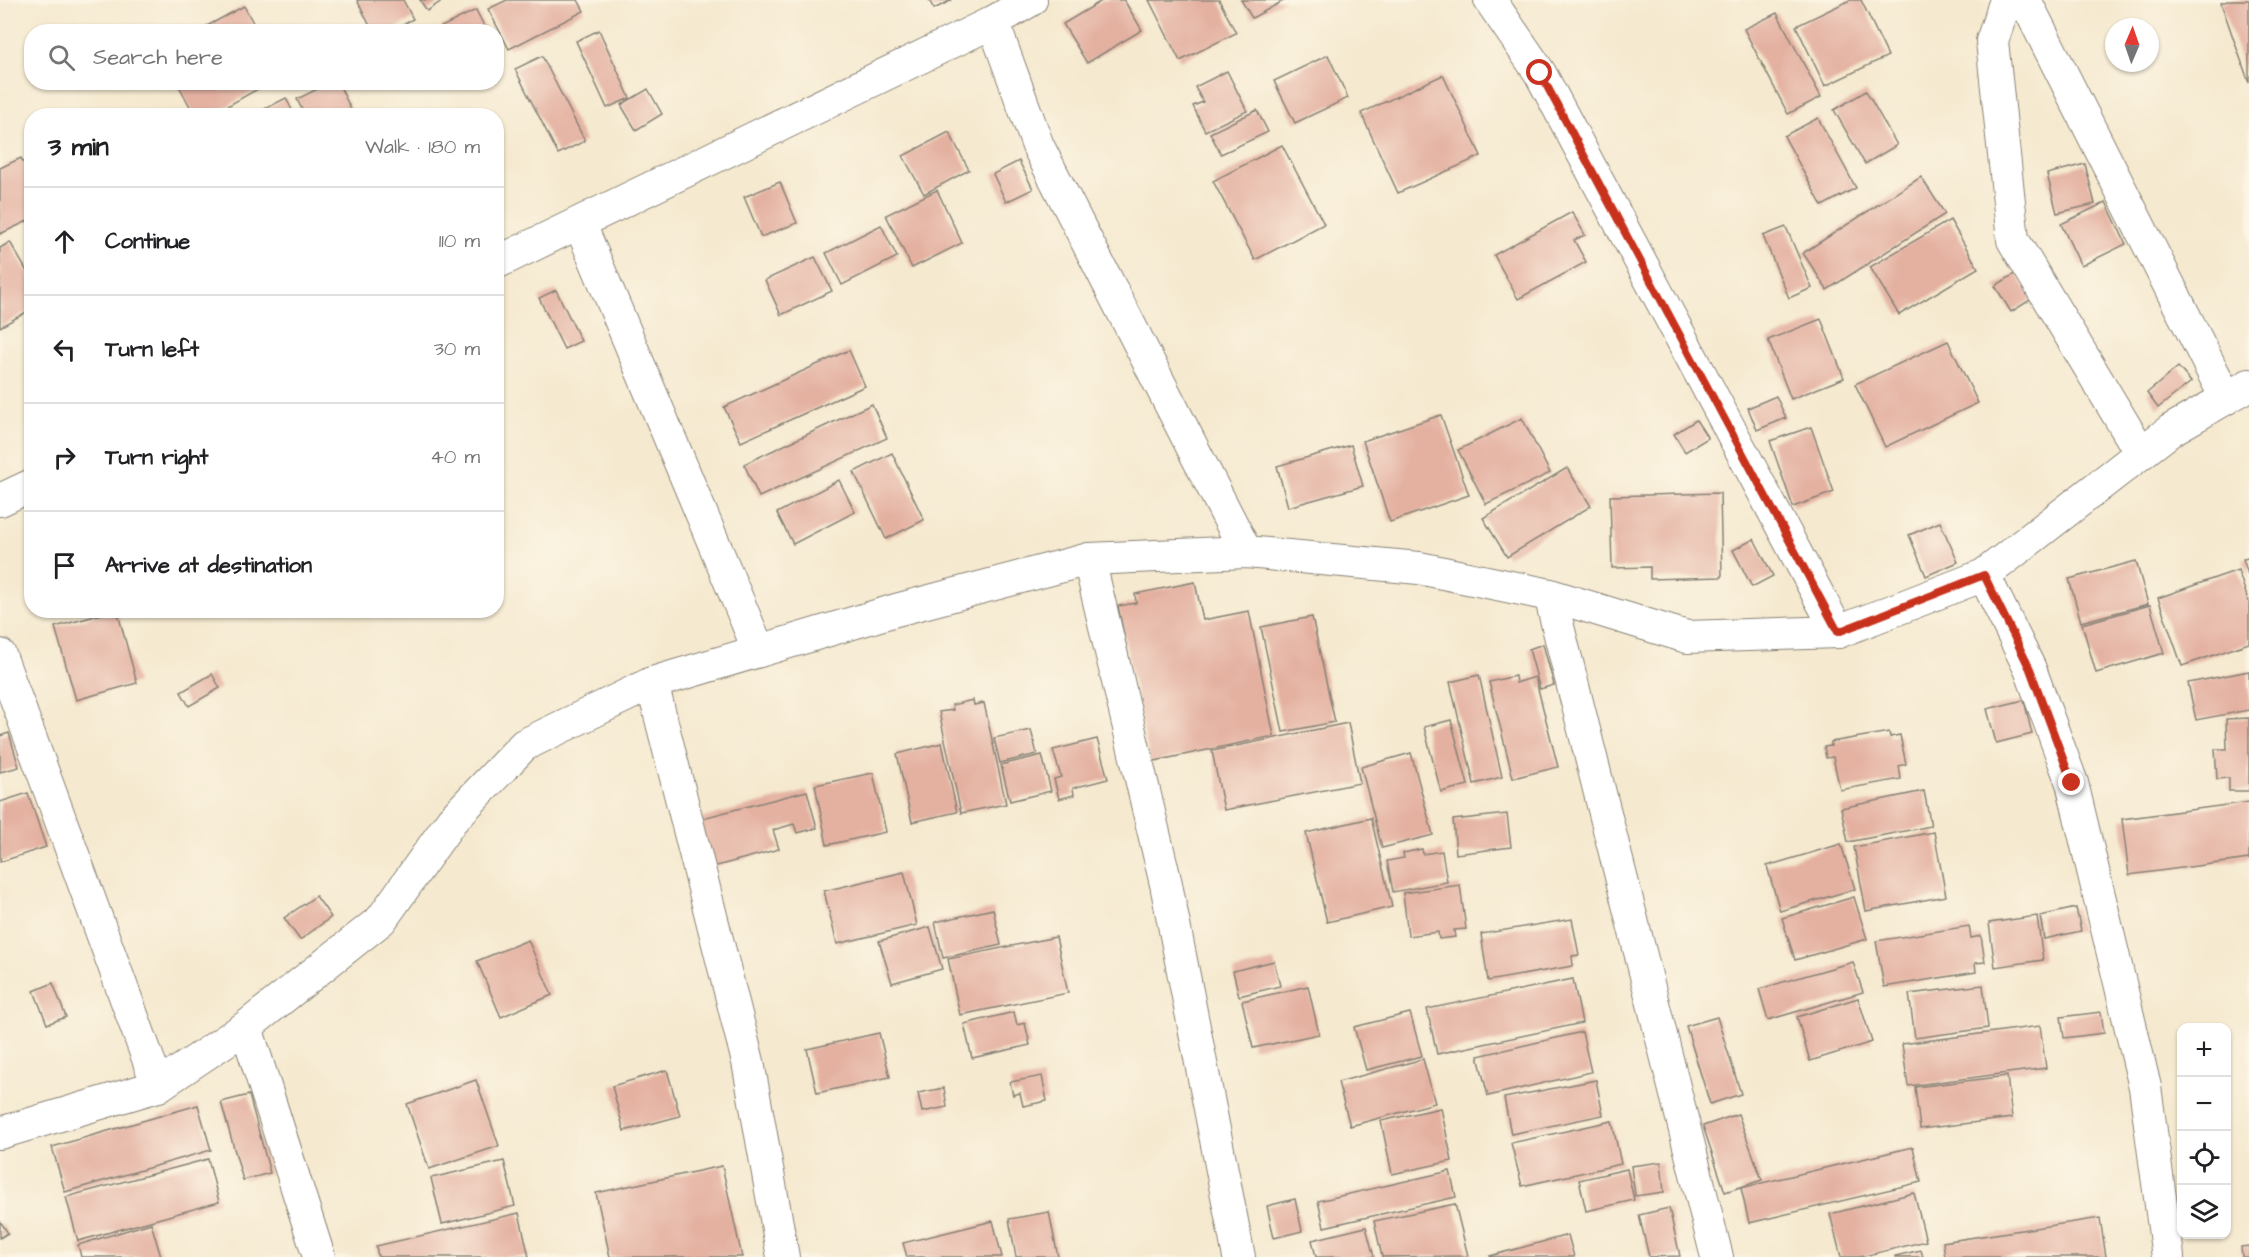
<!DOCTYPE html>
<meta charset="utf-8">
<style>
body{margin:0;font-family:"Architects Daughter",sans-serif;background:#f2f2f2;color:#202124}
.controls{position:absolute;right:18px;bottom:18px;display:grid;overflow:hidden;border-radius:12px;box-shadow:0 2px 4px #0004}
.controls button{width:54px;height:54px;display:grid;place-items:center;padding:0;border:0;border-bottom:2px solid #e0e0e0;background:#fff;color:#202124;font:30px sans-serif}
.compass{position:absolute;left:2105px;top:18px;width:54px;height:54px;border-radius:50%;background:#fff;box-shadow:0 2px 4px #0004;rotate:2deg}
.stop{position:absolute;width:18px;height:18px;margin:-14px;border:4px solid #c8321e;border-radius:50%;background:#fff}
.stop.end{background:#c8321e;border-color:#fff;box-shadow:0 2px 6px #0008}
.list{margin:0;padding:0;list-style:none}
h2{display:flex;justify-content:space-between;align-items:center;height:78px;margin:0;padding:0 24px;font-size:26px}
h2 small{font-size:20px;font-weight:400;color:#757577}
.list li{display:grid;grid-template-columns:39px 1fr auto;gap:18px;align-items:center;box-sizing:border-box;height:108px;padding:0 24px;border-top:2px solid #e0e0e0}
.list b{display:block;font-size:22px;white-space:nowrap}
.list em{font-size:20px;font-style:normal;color:#757577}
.icon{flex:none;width:33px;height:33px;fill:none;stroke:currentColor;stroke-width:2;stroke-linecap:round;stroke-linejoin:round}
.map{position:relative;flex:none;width:2249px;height:1257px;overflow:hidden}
.search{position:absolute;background:#fff;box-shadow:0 2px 4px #0004;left:24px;top:24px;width:480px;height:66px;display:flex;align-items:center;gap:15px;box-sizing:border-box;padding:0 21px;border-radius:24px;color:#757577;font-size:22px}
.panel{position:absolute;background:#fff;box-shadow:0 2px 4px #0004;left:24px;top:108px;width:480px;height:510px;border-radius:24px}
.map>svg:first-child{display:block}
.building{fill:#e4b1a1}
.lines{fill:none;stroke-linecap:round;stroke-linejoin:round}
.minor-casing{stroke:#888276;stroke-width:34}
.minor{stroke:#fff;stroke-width:32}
.route{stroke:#c8321e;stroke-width:8}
</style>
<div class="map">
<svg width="2249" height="1257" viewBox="0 0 2249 1257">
<rect width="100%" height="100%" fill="#fcf5e5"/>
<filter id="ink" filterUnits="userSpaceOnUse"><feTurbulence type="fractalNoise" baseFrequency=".0167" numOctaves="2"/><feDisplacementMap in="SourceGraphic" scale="12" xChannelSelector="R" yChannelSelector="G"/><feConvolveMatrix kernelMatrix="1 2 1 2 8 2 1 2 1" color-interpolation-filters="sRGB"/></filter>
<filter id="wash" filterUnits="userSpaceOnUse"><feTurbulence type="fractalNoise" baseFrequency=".008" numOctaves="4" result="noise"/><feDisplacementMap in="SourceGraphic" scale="24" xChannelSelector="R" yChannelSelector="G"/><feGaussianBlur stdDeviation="1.35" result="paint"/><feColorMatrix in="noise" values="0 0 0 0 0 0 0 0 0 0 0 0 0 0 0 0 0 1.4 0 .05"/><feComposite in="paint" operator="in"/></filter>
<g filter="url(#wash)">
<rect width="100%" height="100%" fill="#f5e9cf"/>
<g id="blocks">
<g class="building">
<polygon points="357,0 403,0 413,19 389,32 373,32"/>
<polygon points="420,0 443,0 427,11"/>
<polygon points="507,0 578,0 584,11 509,49 488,9"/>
<polygon points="929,0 952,0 934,9"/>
<polygon points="1103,0 1124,0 1142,30 1087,63 1063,24"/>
<polygon points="1149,0 1219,0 1236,33 1180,61"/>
<polygon points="1241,0 1285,0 1252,18"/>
<polygon points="1850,0 1861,0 1888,56 1825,86 1796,26"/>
<polygon points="2231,0 2249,0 2249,83 2221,3"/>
<polygon points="244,6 258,32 196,32"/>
<polygon points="476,10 487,32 443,32 441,27"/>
<polygon points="1777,13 1821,97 1788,114 1744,29"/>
<polygon points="599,30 630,98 607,108 576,41"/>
<polygon points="1328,55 1348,98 1295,123 1274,81"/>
<polygon points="542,56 585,141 558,154 515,69"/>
<polygon points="1227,71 1247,111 1205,131 1193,106 1203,102 1195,87"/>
<polygon points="1443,75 1481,156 1398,193 1361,113"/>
<polygon points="177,82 270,82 210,116 195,116"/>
<polygon points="332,82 338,82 354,116 305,116 297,99"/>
<polygon points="648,89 662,114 636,130 621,105"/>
<polygon points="1866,91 1897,145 1865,164 1834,110"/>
<polygon points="286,98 295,116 251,116"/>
<polygon points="1257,110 1268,132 1221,154 1210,133"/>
<polygon points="1818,118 1856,188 1822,206 1784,136"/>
<polygon points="949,132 969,170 924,194 903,156"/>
<polygon points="1282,145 1324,224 1255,260 1213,181"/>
<polygon points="21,158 32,180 32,219 0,234 0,168"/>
<polygon points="1019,161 1033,189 1006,202 993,174"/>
<polygon points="2085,164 2095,204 2057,213 2047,174"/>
<polygon points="1921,177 1945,214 1827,290 1803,253"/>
<polygon points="780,182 797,223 761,237 744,197"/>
<polygon points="937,190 962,243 912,268 886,215"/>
<polygon points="2106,202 2126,244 2081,266 2061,224"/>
<polygon points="1572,212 1585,235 1574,240 1586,262 1518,299 1494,255"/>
<polygon points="1950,220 1978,268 1899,315 1870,267"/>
<polygon points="881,225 897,257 842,285 826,253"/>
<polygon points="1786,227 1812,288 1789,298 1763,236"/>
<polygon points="10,242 32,280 32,309 0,327 0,248"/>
<polygon points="815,257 832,291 781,315 765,280"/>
<polygon points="2016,273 2032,299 2011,312 1995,286"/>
<polygon points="556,290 581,341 564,349 539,298"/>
<polygon points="1821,319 1844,378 1791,399 1768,340"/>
<polygon points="1948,341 1978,403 1885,447 1855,384"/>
<polygon points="849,350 865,386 741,442 724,407"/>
<polygon points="2178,367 2191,382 2158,408 2147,393"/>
<polygon points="1776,396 1786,418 1757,430 1748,408"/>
<polygon points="872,404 887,438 759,497 744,464"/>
<polygon points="1441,415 1469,495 1390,522 1363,441"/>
<polygon points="1522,418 1550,473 1486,504 1458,450"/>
<polygon points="1696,420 1708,438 1685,452 1674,434"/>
<polygon points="1811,427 1834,492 1793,507 1770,441"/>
<polygon points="1351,445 1363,486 1288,507 1277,466"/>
<polygon points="892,453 924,520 886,539 854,472"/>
<polygon points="1567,468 1591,506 1507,557 1483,518"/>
<polygon points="839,480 855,512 793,544 777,513"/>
<polygon points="1720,493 1722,577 1650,579 1650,567 1612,568 1610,496"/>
<polygon points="1940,522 1958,562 1926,576 1909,535"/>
<polygon points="1754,539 1773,576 1752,587 1733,550"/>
<polygon points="2249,558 2249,577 2243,559"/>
<polygon points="2136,561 2148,604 2081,622 2069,579"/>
<polygon points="2238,570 2249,603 2249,643 2182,666 2158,598"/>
<polygon points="1195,582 1203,620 1249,611 1274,736 1150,762 1118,606 1136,603 1135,594"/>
<polygon points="2150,605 2164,653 2096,673 2082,624"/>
<polygon points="117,610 137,683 76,700 55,627"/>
<polygon points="1312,617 1335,722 1283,732 1261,627"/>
<polygon points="1543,644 1554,685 1540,689 1529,649"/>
<polygon points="2249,671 2249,710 2196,720 2188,683"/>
<polygon points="212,674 220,688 189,706 181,692"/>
<polygon points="1479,675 1502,777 1474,784 1450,682"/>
<polygon points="1515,676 1516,683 1535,677 1558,767 1513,778 1489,682"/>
<polygon points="973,700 974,705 984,703 1006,804 961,813 939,712 953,710 952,705"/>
<polygon points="2024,700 2032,734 1996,743 1987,709"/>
<polygon points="2249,718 2249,791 2229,791 2229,778 2217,779 2215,749 2227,749 2226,719"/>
<polygon points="1451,720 1468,785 1441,792 1424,727"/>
<polygon points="1348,723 1360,783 1224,810 1212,751"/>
<polygon points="1031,730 1037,754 1000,763 994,738"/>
<polygon points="1889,732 1890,737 1900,735 1906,764 1899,766 1901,779 1840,790 1833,757 1826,758 1824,747 1831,746 1831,742"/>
<polygon points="9,733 19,767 0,772 0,736"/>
<polygon points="1097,739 1108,779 1073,788 1074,795 1059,799 1054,779 1061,777 1053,750"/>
<polygon points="942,743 957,812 912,822 897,754"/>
<polygon points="1411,753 1433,835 1382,848 1361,767"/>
<polygon points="1042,755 1051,791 1010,801 1001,765"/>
<polygon points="873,773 886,832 827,845 815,785"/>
<polygon points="807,791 817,828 797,833 794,824 773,830 779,849 709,868 695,820"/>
<polygon points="1924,791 1931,826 1848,842 1841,808"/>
<polygon points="28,793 46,847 0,862 0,802"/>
<polygon points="2249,802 2249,859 2129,875 2122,819"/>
<polygon points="1507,814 1511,847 1456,854 1453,820"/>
<polygon points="1371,818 1392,907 1327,922 1306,833"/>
<polygon points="1934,832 1946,896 1866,911 1854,847"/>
<polygon points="1841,844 1855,889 1780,911 1767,866"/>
<polygon points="1422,849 1423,854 1442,851 1447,882 1393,892 1387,861 1404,858 1403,853"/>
<polygon points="904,872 917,925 837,944 824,891"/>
<polygon points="1460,885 1466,929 1454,930 1455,937 1439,939 1438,932 1408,936 1403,893"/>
<polygon points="316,896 331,917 300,940 284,918"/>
<polygon points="1854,897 1867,939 1795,960 1782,918"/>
<polygon points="2076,908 2081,931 2044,939 2040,916"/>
<polygon points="993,909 1001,945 943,958 935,922"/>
<polygon points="2037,916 2043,960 1995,967 1989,923"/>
<polygon points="1572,919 1579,955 1572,956 1573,966 1488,981 1481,934"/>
<polygon points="1969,926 1971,938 1981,936 1985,962 1975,963 1976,972 1884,987 1876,941"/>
<polygon points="930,927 942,969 892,983 879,941"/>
<polygon points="1056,937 1068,993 960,1015 948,959"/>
<polygon points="528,940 552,995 501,1017 477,961"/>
<polygon points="1274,961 1280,986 1239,996 1233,971"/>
<polygon points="1853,962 1863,992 1768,1020 1759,989"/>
<polygon points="1573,979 1582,1023 1437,1054 1427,1009"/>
<polygon points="53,983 66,1017 47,1024 34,991"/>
<polygon points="1983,985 1988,1028 1915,1038 1909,994"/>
<polygon points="1308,986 1319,1034 1253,1048 1242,1001"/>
<polygon points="1858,998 1872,1042 1810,1061 1797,1017"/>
<polygon points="1014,1012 1017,1025 1025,1023 1030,1045 972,1058 964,1024"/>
<polygon points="2101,1012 2104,1033 2064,1038 2061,1017"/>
<polygon points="1410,1013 1422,1056 1366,1070 1354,1027"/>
<polygon points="1717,1017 1741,1094 1710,1104 1686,1026"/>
<polygon points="2040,1026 2046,1068 1908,1086 1902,1044"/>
<polygon points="1582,1032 1591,1072 1488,1096 1478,1056"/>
<polygon points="879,1033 890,1077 817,1093 807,1049"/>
<polygon points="1423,1059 1435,1103 1350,1126 1338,1082"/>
<polygon points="667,1070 680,1116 624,1131 612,1086"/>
<polygon points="1042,1076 1047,1101 1023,1106 1020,1093 1013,1095 1010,1082"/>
<polygon points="2007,1076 2012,1118 1920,1129 1915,1087"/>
<polygon points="476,1080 499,1146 429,1169 407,1104"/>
<polygon points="1596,1080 1603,1115 1511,1134 1504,1098"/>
<polygon points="944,1088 947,1107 922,1112 918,1093"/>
<polygon points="249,1095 270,1173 243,1180 221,1102"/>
<polygon points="198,1105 211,1150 65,1192 52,1147"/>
<polygon points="1441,1108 1452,1161 1392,1174 1381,1121"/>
<polygon points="1738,1114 1762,1180 1725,1192 1703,1126"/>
<polygon points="1612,1121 1621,1164 1522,1186 1511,1143"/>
<polygon points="1913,1147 1921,1182 1749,1223 1741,1188"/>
<polygon points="208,1159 219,1202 78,1241 66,1197"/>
<polygon points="504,1161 515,1206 442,1224 431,1178"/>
<polygon points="1661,1162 1664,1192 1635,1196 1631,1166"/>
<polygon points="722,1166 742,1257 610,1257 596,1193"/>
<polygon points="1627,1169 1634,1200 1586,1211 1579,1180"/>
<polygon points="1450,1171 1456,1197 1324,1227 1318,1201"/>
<polygon points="1914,1193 1926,1241 1860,1257 1841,1257 1830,1214"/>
<polygon points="1295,1199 1302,1231 1274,1238 1267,1206"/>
<polygon points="1455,1204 1468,1256 1382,1257 1374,1221"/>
<polygon points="1669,1208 1680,1256 1649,1257 1639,1215"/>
<polygon points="1049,1212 1058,1257 1016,1257 1009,1219"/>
<polygon points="519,1213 529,1257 378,1257 376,1246"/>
<polygon points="2100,1218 2106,1257 1945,1257 1943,1242"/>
<polygon points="0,1221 8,1233 0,1238"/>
<polygon points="993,1221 1002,1257 907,1257 903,1243"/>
<polygon points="151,1223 161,1257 81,1257 78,1245"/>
<polygon points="1366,1227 1374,1257 1316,1257 1312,1240"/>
<polygon points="1568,1235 1574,1257 1491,1257 1490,1256"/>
<polygon points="2249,1246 2249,1257 2242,1257 2241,1247"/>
<polygon points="1921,1250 1923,1257 1895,1257 1895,1256"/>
</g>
</g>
</g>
<g filter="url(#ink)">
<use href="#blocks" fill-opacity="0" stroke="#888276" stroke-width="1.5"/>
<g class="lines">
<g class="minor-casing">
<g id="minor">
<polyline points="1490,0 1540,73 1838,632"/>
<polyline points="2006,0 1992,41 2013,240 2141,453"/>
<polyline points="2025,0 2226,398"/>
<polyline points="993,22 1038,146 1246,552"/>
<polyline points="580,224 759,651"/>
<polyline points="496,263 993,22 1031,0"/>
<polyline points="0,500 32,485"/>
<polyline points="1089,559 1166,884 1239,1257"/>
<polyline points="1984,575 2030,669 2072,783 2145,1087 2168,1257"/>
<polyline points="1550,595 1717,1257"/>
<polyline points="0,655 158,1086"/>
<polyline points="652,683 748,1062 783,1257"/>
<polyline points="246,1027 319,1257"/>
<polyline points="0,1133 158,1086 246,1027 381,920 452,820 524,745 652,683 896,610 1089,559 1246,552 1419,568 1550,595 1687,637 1838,632 1984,575 2171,430 2249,385"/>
</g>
</g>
<use href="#minor" class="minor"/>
</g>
</g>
<g class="lines" filter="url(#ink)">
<polyline class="route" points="1540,73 1838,632 1984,575 2030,669 2072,783"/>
</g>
</svg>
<div class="controls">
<button>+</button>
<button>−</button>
<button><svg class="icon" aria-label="locate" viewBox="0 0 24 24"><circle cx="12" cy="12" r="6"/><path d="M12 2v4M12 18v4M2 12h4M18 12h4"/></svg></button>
<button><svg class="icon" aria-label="layers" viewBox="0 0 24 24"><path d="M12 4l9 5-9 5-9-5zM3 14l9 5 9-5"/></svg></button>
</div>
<svg class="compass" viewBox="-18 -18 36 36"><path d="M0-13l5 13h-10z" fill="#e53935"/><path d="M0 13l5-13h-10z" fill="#757577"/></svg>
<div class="stop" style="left:1540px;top:73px"></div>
<div class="stop end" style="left:2072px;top:783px"></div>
<div class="search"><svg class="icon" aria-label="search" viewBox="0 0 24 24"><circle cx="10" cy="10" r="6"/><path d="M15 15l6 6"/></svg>Search here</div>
<section class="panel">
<h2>3 min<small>Walk · 180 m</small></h2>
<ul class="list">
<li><svg class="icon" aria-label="ahead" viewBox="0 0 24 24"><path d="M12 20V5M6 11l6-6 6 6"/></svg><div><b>Continue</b></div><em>110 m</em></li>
<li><svg class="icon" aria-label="left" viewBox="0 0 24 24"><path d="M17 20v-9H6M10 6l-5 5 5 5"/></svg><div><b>Turn left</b></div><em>30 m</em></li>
<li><svg class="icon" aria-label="right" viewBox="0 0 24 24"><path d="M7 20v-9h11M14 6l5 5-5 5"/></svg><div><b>Turn right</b></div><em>40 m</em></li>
<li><svg class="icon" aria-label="arrive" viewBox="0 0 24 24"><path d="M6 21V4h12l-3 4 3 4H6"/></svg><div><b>Arrive at destination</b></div></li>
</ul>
</section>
</div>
